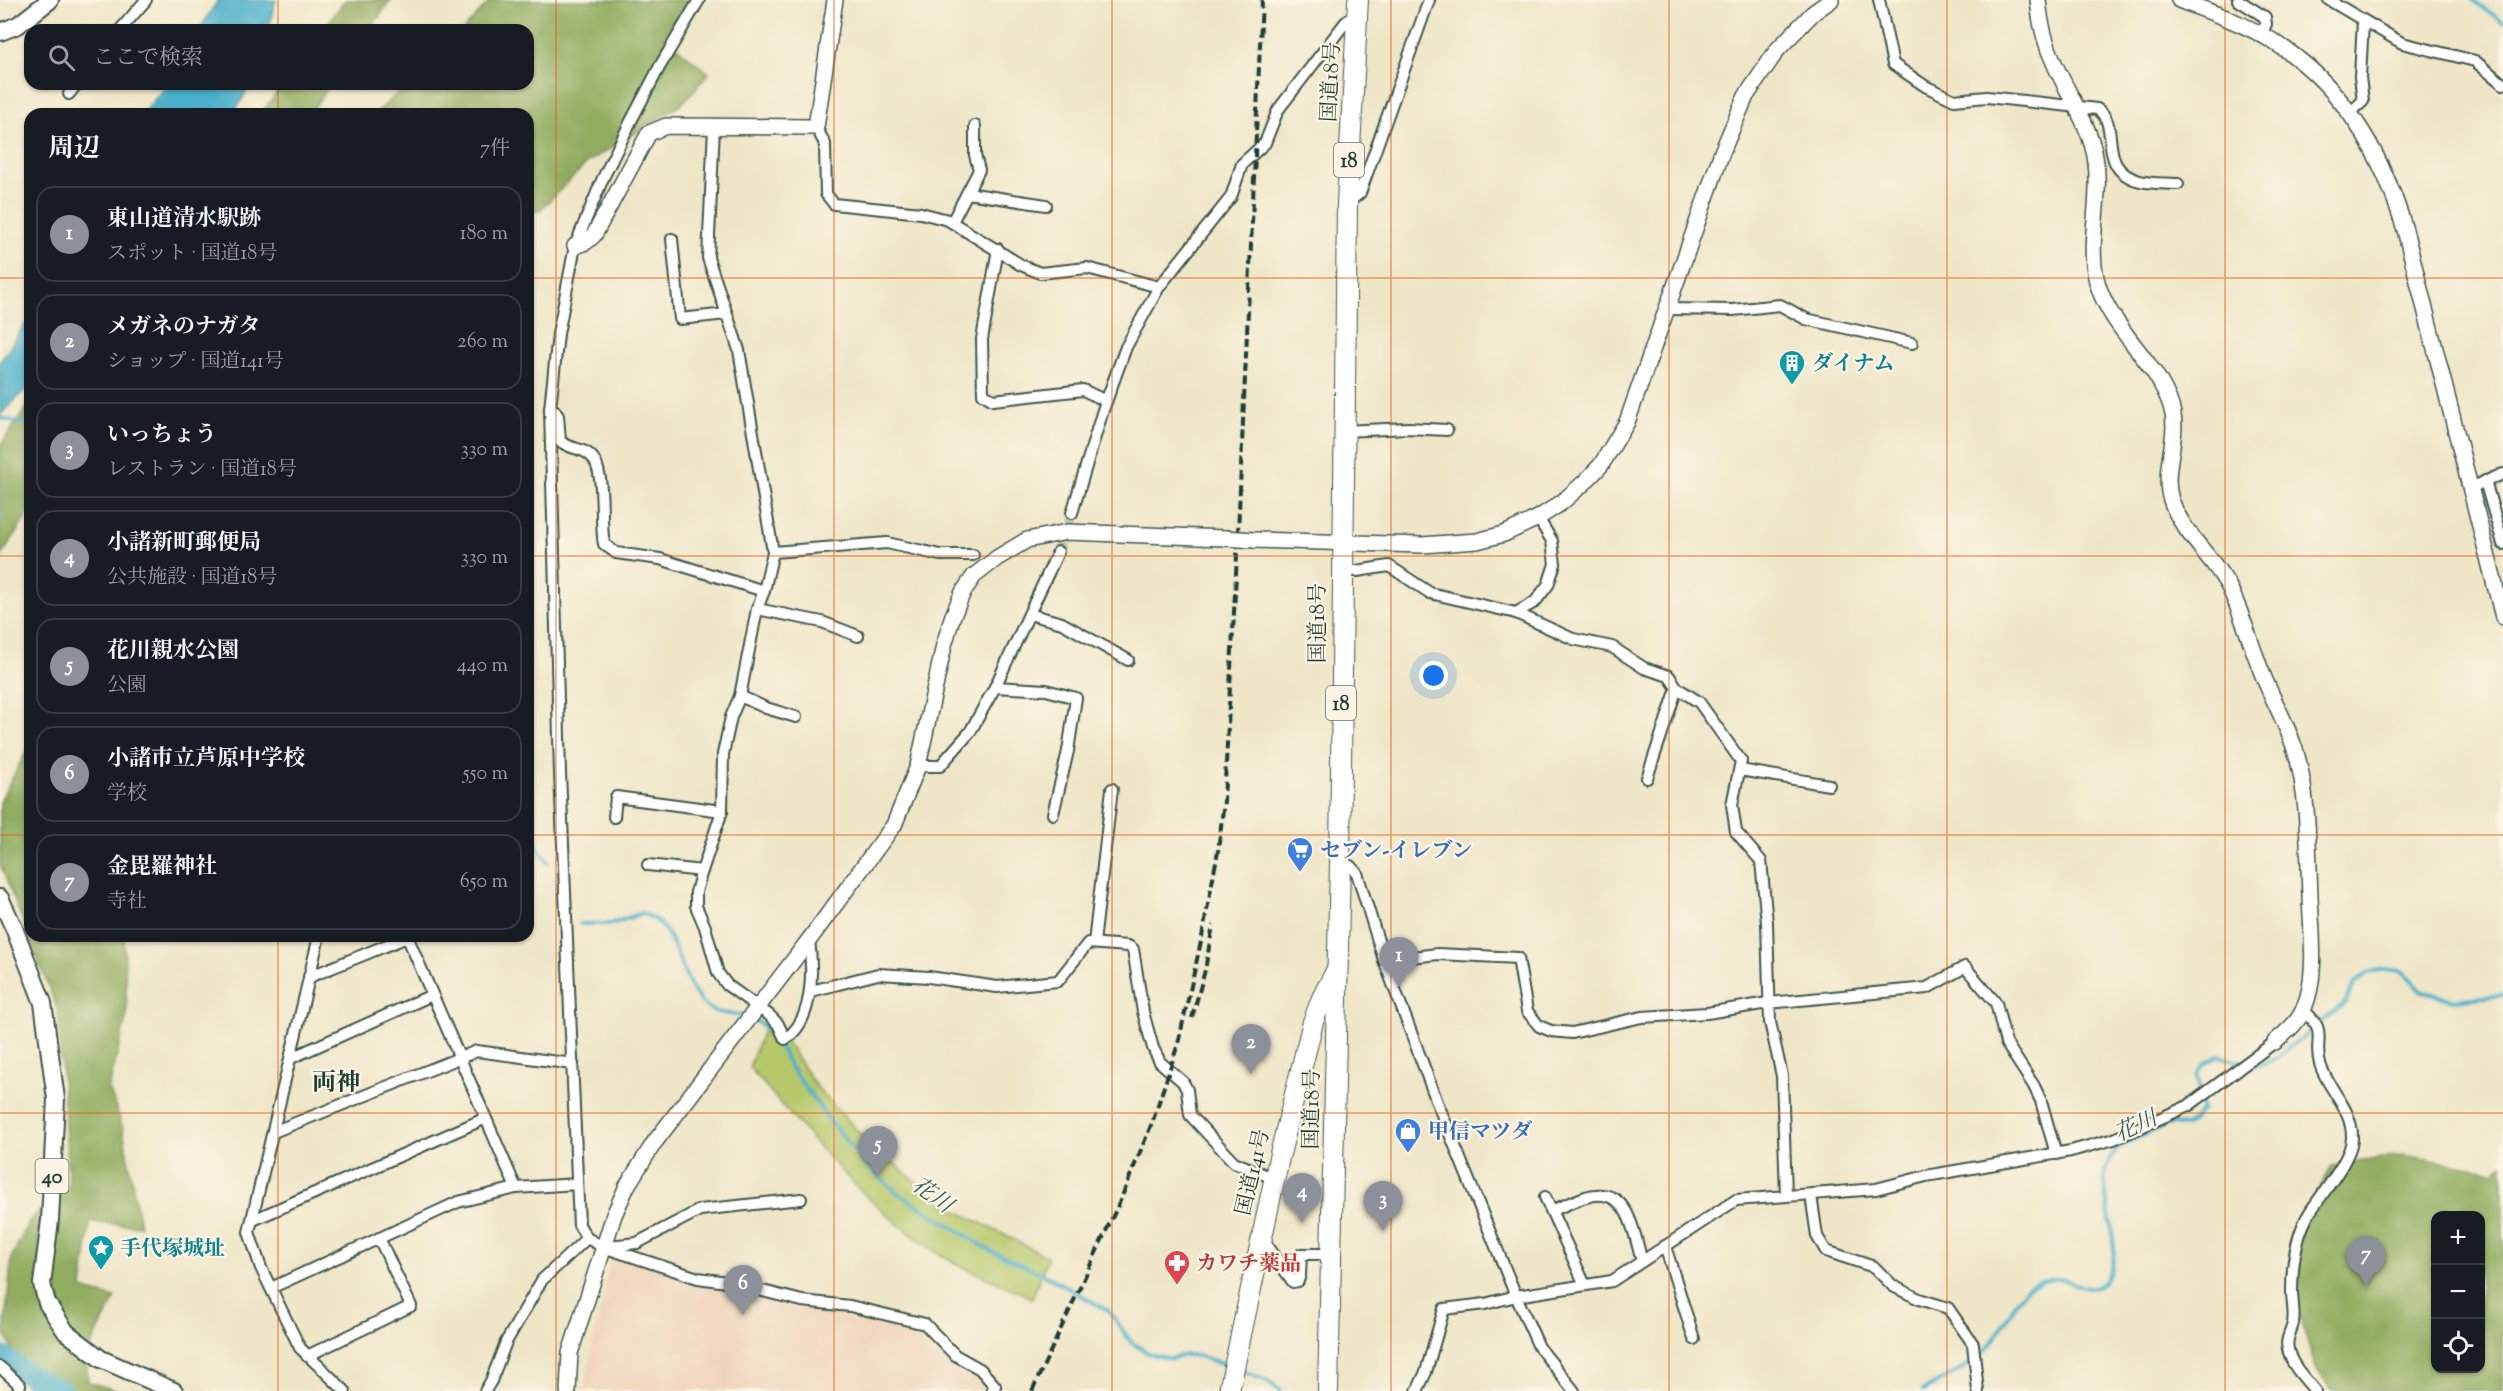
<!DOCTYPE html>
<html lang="ja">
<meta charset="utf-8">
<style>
body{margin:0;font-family:"Sorts Mill Goudy","Noto Serif JP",serif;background:#242831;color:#f1f3f6}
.controls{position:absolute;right:18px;bottom:18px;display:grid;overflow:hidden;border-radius:12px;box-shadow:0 2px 4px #0004}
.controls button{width:54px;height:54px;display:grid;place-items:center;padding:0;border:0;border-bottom:2px solid #363941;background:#171b24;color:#f1f3f6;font:30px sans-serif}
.you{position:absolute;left:1434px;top:676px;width:21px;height:21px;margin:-15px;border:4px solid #fff;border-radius:50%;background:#1a73e8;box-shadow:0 0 0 9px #1a73e833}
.badge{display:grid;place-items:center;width:39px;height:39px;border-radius:50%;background:#8c9099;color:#fff;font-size:20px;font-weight:700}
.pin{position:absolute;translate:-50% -50px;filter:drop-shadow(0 2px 3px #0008)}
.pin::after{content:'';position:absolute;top:32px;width:21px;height:18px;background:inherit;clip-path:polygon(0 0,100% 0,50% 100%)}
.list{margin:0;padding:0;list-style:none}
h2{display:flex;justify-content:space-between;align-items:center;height:78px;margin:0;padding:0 24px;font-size:26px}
h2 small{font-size:20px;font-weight:400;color:#9ea1a6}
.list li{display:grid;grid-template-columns:39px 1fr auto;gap:18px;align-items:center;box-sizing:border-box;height:96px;margin:0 12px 12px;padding:0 12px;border:2px solid #363941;border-radius:18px}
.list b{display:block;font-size:22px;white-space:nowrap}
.list p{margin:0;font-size:20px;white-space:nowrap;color:#9ea1a6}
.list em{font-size:20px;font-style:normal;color:#9ea1a6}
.icon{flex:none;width:33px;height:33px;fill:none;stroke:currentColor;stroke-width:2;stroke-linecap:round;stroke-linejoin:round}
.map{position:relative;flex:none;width:2503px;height:1391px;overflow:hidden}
.search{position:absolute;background:#171b24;box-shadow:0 2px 4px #0004;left:24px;top:24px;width:510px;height:66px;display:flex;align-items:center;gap:15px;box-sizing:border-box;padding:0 21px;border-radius:18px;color:#9ea1a6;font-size:22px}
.panel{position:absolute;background:#171b24;box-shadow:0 2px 4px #0004;left:24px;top:108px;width:510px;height:834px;border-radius:18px}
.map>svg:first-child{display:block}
.built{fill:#f0d5bc}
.green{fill:#b7c86b;stroke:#6b8250;stroke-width:1.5}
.forest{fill:#91ac5f;stroke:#58744a;stroke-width:1.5;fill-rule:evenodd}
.water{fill:#4cb0cb;stroke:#367680;stroke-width:1.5}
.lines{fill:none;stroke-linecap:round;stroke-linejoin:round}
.stream{stroke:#4cb0cb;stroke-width:4}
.river{stroke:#4cb0cb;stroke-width:21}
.street-tunnel{stroke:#c5c4aa;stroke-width:10;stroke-dasharray:10 5;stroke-linecap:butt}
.street-casing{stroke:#3e564a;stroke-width:14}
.secondary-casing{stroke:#3e564a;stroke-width:18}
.primary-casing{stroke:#3e564a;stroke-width:20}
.highway-casing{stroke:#3e564a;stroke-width:22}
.street{stroke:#fff;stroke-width:10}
.secondary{stroke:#fff;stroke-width:15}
.primary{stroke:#fff;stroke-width:16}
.highway{stroke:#fff;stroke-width:20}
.rail{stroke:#1f3d34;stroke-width:4;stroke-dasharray:9 4.5;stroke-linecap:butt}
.secondary-bridge-casing{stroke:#3e564a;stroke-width:18;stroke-linecap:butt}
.secondary-bridge{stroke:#fff;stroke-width:15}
.grid{fill:none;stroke:#de580e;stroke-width:1.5;stroke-opacity:0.55}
.labels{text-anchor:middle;stroke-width:4.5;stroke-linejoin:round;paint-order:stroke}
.shield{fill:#fcf5e5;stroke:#617469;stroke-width:1.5}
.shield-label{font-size:20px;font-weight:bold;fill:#1f3d34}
.street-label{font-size:21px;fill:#1f3d34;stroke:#fcf5e5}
.culture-label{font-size:21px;font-weight:bold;fill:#0d838f;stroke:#fcf5e5;text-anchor:start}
.shop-label{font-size:21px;font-weight:bold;fill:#366cbe;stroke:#fcf5e5;text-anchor:start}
.health-label{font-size:21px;font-weight:bold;fill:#be3a42;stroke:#fcf5e5;text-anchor:start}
.water-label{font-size:22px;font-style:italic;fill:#2c6061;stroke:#fcf5e5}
.quarter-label{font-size:24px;font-weight:bold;fill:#1f3d34;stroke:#fcf5e5}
</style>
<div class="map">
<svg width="2503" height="1391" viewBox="0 0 2503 1391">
<rect width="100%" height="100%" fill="#fcf5e5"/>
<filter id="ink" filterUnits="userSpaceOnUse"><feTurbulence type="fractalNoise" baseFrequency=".0167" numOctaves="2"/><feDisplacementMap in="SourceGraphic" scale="12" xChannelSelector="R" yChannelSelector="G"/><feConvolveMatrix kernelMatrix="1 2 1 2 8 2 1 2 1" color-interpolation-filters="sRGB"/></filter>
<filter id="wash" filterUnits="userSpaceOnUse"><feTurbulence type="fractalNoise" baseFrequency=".008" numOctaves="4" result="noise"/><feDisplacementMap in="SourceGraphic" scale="24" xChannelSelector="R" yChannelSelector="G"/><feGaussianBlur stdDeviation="1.35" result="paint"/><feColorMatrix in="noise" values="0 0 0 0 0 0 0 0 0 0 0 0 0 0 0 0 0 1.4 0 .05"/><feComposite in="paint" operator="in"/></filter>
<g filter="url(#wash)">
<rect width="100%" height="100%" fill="#efe6c8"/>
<polygon class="built" points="603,1247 727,1282 925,1324 995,1386 992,1391 583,1391 610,1258"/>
<path class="green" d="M769,1015L815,1085L867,1141L943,1204L1048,1257L1032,1298C1003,1284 969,1272 941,1255C865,1207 808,1134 749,1067Z"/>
<g class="forest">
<polygon points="345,0 391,0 369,30 323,30"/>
<polygon points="491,0 688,0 664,37 709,73 682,104 588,162 539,211 528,211 528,114 374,114 409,84 528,84 528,30 463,30"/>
<polygon points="283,84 330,84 310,114 261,114"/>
<polygon points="30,403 30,511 0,558 0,446"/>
<polygon points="30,744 30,936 124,936 127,1015 109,1088 122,1125 140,1226 90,1222 82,1289 115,1298 86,1356 88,1382 119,1391 28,1391 4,1331 12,1256 32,1217 69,1187 58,1011 0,864 0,802"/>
<path d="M2403,1155L2494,1171L2503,1164V1391H2331L2316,1368L2295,1304L2294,1241L2331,1166ZM2436,1216H2480V1368H2436Z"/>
</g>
<g class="water">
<polygon points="218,0 276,0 268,30 199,30"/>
<polygon points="168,84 251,84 233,114 142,114"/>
<polygon points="30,321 30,385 0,415 0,362 23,327"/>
</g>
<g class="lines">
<g class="stream">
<polyline points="2473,0 2503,22"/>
<polyline points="0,418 30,425"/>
<polyline points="0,511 0,519"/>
<polyline points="528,832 548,863"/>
<path d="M580,924H611L642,913C647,916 654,918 658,922C682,944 683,997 714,1011C724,1015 736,1013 746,1017"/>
<polyline points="753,1020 760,1023 775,1037 789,1065 829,1120 869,1168 899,1194 991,1251 1043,1274 1109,1311 1131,1342 1148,1353 1170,1359 1185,1355 1199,1356 1229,1366"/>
<polyline points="1239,1370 1265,1380 1281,1391"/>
<path d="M1923,1391C1944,1378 1974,1365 1990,1345C1999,1334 2020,1294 2027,1288C2033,1284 2050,1278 2058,1279C2077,1281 2095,1301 2109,1274C2127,1237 2086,1178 2116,1151C2128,1140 2149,1134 2164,1126L2172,1124L2186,1126L2193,1121L2202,1109L2197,1075L2204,1064L2219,1056L2254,1066L2265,1064L2277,1057L2345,1003L2355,983L2367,973L2384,969L2402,971L2424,992L2454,1000L2503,995"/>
</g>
<polyline class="river" points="0,1355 34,1378 63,1391"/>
</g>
</g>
<g filter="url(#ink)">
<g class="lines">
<polyline class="street-tunnel" points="1058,552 1072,513"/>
<g class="street-casing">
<g id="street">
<polyline points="699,0 660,66 631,121 603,178 575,246 558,334 550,409 560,773 579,1225 587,1238 603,1247 698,1278 727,1282 802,1301 850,1306 925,1324 955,1355 980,1369 995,1386 992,1391"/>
<path d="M1879,0L1893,64L1925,86L1954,100L1987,97L2097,109C2123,125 2094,169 2140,181C2152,184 2166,183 2178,184"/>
<polyline points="2238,0 2265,17 2266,24 2261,35"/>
<polyline points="2329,0 2402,43 2475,61 2503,84"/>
<polyline points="120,30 146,0"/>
<polyline points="69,94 77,84"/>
<polyline points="2351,112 2363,101 2360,77 2363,21"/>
<path d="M714,127L708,258L739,350L773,552L764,591L757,609L740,696L731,717L723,754L722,811L701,874L696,892V906L705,927L718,973L727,985L769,1015L778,1024L785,1039C814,1021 813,970 809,940"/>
<polyline points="816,127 825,144 826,194 834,204 921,213 948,220 1021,265 1040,273 1087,268 1159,287"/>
<polyline points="967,193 1046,205"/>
<polyline points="1347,203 1360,193 1429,0"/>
<polyline points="952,222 979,170 975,155 975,126"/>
<polyline points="672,239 680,319 727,314"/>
<polyline points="998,249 982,339 983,394 993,400 1083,390 1106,401"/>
<polyline points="1668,309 1733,310 1780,305 1806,319 1912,343"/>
<path d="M550,409L554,410L558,416L560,441C571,450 581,447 590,455C607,469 599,521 604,544L616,553L660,559L764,591"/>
<polyline points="1343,431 1408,428 1447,430"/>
<polyline points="2485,481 2503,544"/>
<polyline points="2470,488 2503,474"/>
<polyline points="1072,513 1103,410 1126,347 1159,287 1231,197 1242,164 1265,143 1278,110 1345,23 1356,13"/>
<polyline points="773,552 887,543 940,555 973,555"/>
<polyline points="1342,571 1357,571 1389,566 1430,593 1516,613 1573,639 1612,647 1644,668 1669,676 1677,688 1699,702 1741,761 1732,805 1736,832 1761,861 1767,923 1770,1022 1782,1076 1786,1195"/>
<polyline points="757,609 822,622 858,636"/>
<polyline points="1516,613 1535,602 1548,585 1555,564 1552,541 1538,518"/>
<polyline points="1029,614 1062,623 1128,660"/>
<polyline points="995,687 1046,690 1076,698 1068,751 1053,814"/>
<polyline points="740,696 766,708 796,717"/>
<polyline points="918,766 940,766 970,732 995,687 1058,552"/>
<polyline points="1740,770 1829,785"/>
<polyline points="1647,778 1677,688"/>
<polyline points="614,817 616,797 722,811"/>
<polyline points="1340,862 1350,866 1357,873 1384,960 1437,1102 1516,1296 1539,1347 1574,1391"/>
<polyline points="648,865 702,871"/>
<polyline points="319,936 249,1232 261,1268 300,1348 345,1391"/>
<polyline points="407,936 516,1188"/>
<polyline points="1094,943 1112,789"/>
<polyline points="1384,960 1438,954 1518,958 1527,1011 1539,1026 1551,1031 1572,1033 1642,1017 1707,1013 1768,1003 1927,988 1965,967 1996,1003 2006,1043 2034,1086 2041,1101 2056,1154"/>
<polyline points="309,977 407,937"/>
<polyline points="811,991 878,974 929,977 997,987 1058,981 1088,943 1128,946 1133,949 1143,1012 1153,1048 1160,1062 1183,1082 1187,1090 1190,1115 1234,1162 1275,1179"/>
<path d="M2304,1011C2329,1031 2313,1041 2320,1064C2328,1090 2353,1109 2352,1138C2352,1158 2322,1194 2310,1212C2296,1235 2292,1265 2292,1291C2292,1302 2295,1313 2293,1323C2291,1333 2285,1339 2288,1349C2291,1366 2305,1378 2315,1391"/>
<polyline points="291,1058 432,995"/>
<polyline points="273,1132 477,1051 573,1064"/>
<polyline points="1811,1195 1817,1236 1826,1251 1874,1267 1893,1286 1919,1299 1948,1308 1973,1344 1978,1391"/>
<polyline points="1545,1197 1585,1285"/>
<path d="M1553,1210C1567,1205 1587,1193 1603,1195C1631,1198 1635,1239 1642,1261"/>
<polyline points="253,1220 484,1119"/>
<polyline points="1262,1238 1293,1282 1298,1281 1300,1275 1301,1254 1332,1254"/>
<polyline points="609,1246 637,1243 700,1210 801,1199"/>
<polyline points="1665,1246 1694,1339"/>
<polyline points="271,1288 458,1202 516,1188 577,1184"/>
<polyline points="307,1356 411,1306 379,1238"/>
<polyline points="0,1367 20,1385 18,1391"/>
<polyline points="485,1391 491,1381 506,1342 542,1280 587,1238"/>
<polyline points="1417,1391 1426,1372 1444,1309 1485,1304 1516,1296 1612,1281 1736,1200 1876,1189 1926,1176 2071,1151 2114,1139 2188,1106 2275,1042"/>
</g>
</g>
<g class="secondary-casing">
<g id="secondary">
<path d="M2038,0C2040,23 2045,44 2055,65C2069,96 2092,128 2096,163C2102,206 2084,249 2100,291C2116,333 2157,363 2171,406C2181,437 2161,469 2171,500C2183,535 2214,557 2230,589C2243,616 2251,645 2262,673C2273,701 2289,727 2297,756C2309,802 2308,850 2310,896C2311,931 2318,975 2304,1008C2299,1022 2286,1032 2275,1042"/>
<path d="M2179,0C2210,12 2243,23 2271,40C2342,83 2382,152 2405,230L2503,617"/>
<polyline points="575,246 586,242 594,235 649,133 666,126 816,127 835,0"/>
<polyline points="1254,540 1422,545 1477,541 1504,534 1538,518 1561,503 1585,482 1601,465 1627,422 1722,152 1746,96 1778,49 1813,13 1831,0"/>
<polyline points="568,1391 570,1353 614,1215 627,1186 654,1143 809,940 894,825 918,766 944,645 952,618 963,592 974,576 997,558 1027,540 1067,532 1225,538"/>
</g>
</g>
<g class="primary-casing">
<g id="primary">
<polyline points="0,32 18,25 50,0"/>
<polyline points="0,898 14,928 43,1003 56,1099 50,1220 42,1284 47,1303 66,1332 101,1359 174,1391"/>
</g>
</g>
<g class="highway-casing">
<g id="highway">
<polyline points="1229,1391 1279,1158 1313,1022 1322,998 1336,971"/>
<polyline points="1328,1391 1340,862 1347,203 1358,0"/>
</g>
</g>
<use href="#street" class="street"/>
<use href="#secondary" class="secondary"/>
<use href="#primary" class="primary"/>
<use href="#highway" class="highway"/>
<g class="rail">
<polyline points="1192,1018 1205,970 1213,925"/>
<polyline points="1032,1391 1120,1201 1152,1123 1178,1044 1202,937 1218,851 1224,801 1237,555 1262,0"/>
</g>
<g class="secondary-bridge-casing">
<polyline id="secondary-bridge" points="1225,538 1254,540"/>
</g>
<use href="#secondary-bridge" class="secondary-bridge"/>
</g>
</g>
<path class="grid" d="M278,0V30M556,0V1391M834,0V1391M1112,0V1391M1391,0V1391M1669,0V1391M1947,0V1391M2225,0V1391M278,84V114M0,278H30M528,278H2503M0,556H30M528,556H2503M0,835H30M528,835H2503M278,936V1391M0,1113H2503"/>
<defs>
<g id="building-pin" transform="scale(1.35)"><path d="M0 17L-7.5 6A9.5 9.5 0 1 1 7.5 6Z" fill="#0f9aa8" stroke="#fcf5e5"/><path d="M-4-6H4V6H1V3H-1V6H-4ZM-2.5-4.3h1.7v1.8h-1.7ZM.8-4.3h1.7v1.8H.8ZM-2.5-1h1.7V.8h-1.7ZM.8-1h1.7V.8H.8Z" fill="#fff"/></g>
<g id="supermarket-pin" transform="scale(1.35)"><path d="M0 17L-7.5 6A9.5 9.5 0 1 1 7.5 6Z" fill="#3f7fe0" stroke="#fcf5e5"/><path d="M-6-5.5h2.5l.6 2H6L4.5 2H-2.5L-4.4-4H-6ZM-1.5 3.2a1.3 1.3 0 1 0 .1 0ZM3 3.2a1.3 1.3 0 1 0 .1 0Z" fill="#fff"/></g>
<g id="shop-pin" transform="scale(1.35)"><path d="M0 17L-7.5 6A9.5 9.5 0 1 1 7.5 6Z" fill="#3f7fe0" stroke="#fcf5e5"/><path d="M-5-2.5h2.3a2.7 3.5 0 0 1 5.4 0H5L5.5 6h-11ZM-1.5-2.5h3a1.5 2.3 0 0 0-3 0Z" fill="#fff"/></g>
<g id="sight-pin" transform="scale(1.35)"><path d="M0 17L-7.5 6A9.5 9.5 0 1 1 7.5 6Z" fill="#0f9aa8" stroke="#fcf5e5"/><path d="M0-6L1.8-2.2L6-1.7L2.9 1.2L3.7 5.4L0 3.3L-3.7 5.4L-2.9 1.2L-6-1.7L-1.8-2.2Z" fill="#fff"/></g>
<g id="pharmacy-pin" transform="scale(1.35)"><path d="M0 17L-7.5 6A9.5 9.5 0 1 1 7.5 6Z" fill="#e0444e" stroke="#fcf5e5"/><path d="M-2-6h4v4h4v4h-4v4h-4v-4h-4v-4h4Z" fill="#fff"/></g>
</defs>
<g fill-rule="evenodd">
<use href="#building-pin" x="1792" y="363"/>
<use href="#supermarket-pin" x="1300" y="850"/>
<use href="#shop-pin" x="1408" y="1131"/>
<use href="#sight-pin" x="101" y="1248"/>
<use href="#pharmacy-pin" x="1177" y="1263"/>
</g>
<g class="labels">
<g class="shield">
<rect x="1334" y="143" width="30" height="34" rx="4.5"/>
<rect x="1326" y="686" width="30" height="34" rx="4.5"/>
<rect x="35.5" y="1159" width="33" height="34" rx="4.5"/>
</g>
<g class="shield-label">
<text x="1349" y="167">18</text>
<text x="1341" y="710">18</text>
<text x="52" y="1183">40</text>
</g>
<g class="street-label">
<text transform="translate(1330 82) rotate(-87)" y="7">国道18号</text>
<text transform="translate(1317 623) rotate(-90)" y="7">国道18号</text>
<text transform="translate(1311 1109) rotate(-89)" y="7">国道18号</text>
<text transform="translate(1252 1172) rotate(-77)" y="7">国道141号</text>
</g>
<g class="culture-label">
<text x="1812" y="370">ダイナム</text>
<text x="120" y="1255">手代塚城址</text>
</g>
<g class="shop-label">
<text x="1320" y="857">セブン-イレブン</text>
<text x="1428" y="1138">甲信マツダ</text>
</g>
<g class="health-label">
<text x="1196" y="1270">カワチ薬品</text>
</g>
<g class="water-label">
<text transform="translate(2135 1125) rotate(-25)" y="8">花川</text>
<text transform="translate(933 1194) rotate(36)" y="8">花川</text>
</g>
<g class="quarter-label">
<text x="336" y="1090">両神</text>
</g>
</g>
</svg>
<div class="controls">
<button>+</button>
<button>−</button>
<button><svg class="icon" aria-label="locate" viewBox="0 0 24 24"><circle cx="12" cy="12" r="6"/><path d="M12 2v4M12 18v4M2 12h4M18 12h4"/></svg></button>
</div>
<div class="you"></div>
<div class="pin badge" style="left:1399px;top:987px">1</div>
<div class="pin badge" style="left:1251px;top:1074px">2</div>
<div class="pin badge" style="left:1383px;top:1231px">3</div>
<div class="pin badge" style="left:1302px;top:1223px">4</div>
<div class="pin badge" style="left:878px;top:1176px">5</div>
<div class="pin badge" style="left:743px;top:1315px">6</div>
<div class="pin badge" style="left:2366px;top:1286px">7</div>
<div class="search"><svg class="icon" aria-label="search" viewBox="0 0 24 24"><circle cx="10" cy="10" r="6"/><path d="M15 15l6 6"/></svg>ここで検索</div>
<section class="panel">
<h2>周辺<small>7件</small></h2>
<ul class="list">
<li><span class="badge">1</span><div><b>東山道清水駅跡</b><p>スポット · 国道18号</p></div><em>180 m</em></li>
<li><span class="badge">2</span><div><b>メガネのナガタ</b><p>ショップ · 国道141号</p></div><em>260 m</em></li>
<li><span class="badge">3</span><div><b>いっちょう</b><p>レストラン · 国道18号</p></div><em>330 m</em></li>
<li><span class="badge">4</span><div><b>小諸新町郵便局</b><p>公共施設 · 国道18号</p></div><em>330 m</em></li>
<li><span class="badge">5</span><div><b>花川親水公園</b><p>公園</p></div><em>440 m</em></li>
<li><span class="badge">6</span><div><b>小諸市立芦原中学校</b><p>学校</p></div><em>550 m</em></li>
<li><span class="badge">7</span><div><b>金毘羅神社</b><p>寺社</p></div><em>650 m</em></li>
</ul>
</section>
</div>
